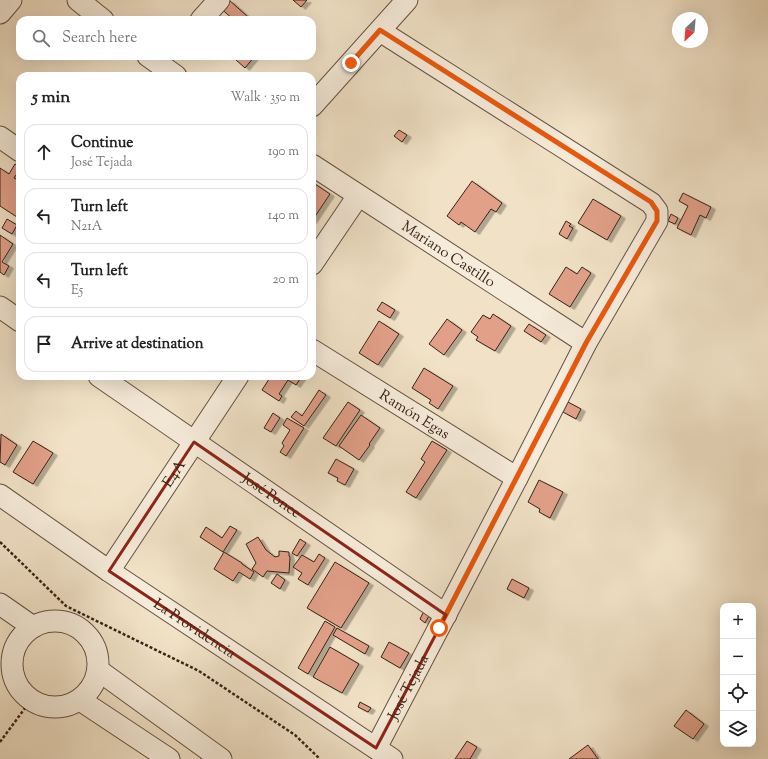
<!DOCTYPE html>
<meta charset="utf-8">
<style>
body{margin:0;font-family:"Sorts Mill Goudy",serif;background:#f2f2f2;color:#222}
.controls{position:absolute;right:12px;bottom:12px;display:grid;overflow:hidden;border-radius:8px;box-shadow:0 4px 16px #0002}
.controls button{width:36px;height:36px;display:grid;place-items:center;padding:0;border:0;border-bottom:1px solid #e0e0e0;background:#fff;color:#222;font:20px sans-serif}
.compass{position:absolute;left:672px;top:12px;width:36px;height:36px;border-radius:50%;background:#fff;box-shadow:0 4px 16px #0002;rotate:206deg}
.stop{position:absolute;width:12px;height:12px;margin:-9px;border:3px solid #ea580c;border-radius:50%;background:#fff}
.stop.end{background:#ea580c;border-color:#fff;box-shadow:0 1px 4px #0008}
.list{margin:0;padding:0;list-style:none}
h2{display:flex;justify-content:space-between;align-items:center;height:52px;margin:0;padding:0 16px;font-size:17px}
h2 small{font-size:13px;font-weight:400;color:#767676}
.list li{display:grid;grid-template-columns:26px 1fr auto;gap:12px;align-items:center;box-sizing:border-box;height:56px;margin:0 8px 8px;padding:0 8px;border:1px solid #e0e0e0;border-radius:12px}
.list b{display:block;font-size:15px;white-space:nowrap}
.list p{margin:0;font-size:13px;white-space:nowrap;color:#767676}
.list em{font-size:13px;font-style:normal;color:#767676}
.icon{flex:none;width:22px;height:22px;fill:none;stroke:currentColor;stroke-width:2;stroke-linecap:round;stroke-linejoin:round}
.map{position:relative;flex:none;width:768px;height:759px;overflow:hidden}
.search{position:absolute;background:#fff;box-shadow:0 4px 16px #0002;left:16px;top:16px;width:300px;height:44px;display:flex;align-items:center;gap:10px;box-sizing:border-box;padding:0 14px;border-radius:12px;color:#767676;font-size:15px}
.panel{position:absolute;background:#fff;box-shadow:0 4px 16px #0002;left:16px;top:72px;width:300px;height:308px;border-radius:12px}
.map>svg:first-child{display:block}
.building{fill:#e2a089;stroke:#382217;filter:url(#shadow)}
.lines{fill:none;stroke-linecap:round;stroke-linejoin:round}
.minor-casing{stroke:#665243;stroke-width:23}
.path{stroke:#382217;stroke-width:2.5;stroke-dasharray:3 2;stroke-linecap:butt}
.minor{stroke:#f6ecdb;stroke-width:21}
.route{stroke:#ea580c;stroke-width:5}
.marked{fill:none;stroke:#8f2418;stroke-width:3;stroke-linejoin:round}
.labels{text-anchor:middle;stroke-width:4;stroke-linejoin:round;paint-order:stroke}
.street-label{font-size:15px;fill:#382217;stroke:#f6ecdb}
</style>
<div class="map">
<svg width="768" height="759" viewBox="0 0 768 759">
<defs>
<filter id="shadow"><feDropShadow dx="4.5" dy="2.5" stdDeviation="0" flood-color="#0004"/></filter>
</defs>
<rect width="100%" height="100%" fill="#f1e2c7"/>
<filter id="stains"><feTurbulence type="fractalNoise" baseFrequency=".005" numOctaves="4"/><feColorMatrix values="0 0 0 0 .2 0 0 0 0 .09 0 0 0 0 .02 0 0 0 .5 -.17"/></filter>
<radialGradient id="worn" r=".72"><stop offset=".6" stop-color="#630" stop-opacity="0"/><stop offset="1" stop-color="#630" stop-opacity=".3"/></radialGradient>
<g class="building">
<polygon points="229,0 248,17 246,20 234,20 218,6"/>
<polygon points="293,0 307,0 301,7"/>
<polygon points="238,56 255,56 245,68 235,59"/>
<polygon points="399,130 407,135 402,142 394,136"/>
<polygon points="15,164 20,166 20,169 14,178 20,181 20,219 0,206 0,168 9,174"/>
<polygon points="472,181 502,203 496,212 491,209 475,232 461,222 459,225 447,216"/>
<polygon points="312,182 330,194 312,221"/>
<polygon points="683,193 711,207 706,218 700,215 691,235 677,228 688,206 679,201"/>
<polygon points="593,199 621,216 607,240 578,223"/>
<polygon points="671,214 678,218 675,224 668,221"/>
<polygon points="7,219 17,225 12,234 2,228"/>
<polygon points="566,221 571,224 569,226 573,228 567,239 559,234"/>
<polygon points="0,235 13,244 2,262 9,266 4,275 0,272"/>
<polygon points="566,267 577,274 582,267 591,273 570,307 549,294"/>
<polygon points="382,302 395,310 390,318 377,310"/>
<polygon points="493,314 511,326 495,351 476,340 478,337 471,332 483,315 490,319"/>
<polygon points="447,319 462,330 444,355 429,344"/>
<polygon points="379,321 399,334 378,365 359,353"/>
<polygon points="529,324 546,335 541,342 524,331"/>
<polygon points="424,368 453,386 438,409 429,403 431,400 412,388"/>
<polygon points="271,376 302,376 296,385 288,380 279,394 282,396 279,401 262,390"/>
<polygon points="319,390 326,395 304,426 291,417 296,411 302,416"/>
<polygon points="348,402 360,410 336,446 323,438"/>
<polygon points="568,402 581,409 576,419 563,412"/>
<polygon points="273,413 280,418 271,432 264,428"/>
<polygon points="361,415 380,428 369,444 370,445 359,460 339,446"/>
<polygon points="287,418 304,428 286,456 280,452 284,446 282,443 290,430 283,425"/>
<polygon points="1,434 17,445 5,465 0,462"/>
<polygon points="33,441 53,453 33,484 13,472"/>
<polygon points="432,441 447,450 416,498 406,492 425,462 421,459"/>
<polygon points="336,459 354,469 345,485 337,481 338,478 328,473"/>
<polygon points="539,480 563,492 550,518 539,512 540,509 528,502"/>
<polygon points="230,526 237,530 223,552 200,537 206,527 222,538"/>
<polygon points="258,537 266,550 275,557 279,556 279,551 289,552 289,556 290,557 289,573 267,571 263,577 252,569 256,563 246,544"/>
<polygon points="300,539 306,543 297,556 292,553"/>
<polygon points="224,552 242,563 242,564 254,572 250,579 239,572 233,581 214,569"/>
<polygon points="319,554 325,558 308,585 298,579 302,573 293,567 302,555 314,562"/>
<polygon points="335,562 369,583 341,628 307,608"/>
<polygon points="277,574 285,580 280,589 271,583"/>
<polygon points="512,579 529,588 524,598 507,589"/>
<polygon points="425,609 431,612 425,623 420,619"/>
<polygon points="325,621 335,627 308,674 298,668"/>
<polygon points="337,628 369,646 365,654 333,635"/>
<polygon points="389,642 409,653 400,668 381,657"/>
<polygon points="330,647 359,664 342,693 313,677"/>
<polygon points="360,702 371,708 368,712 358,707"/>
<polygon points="686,710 704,724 693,739 674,726"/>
<polygon points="467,741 477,747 470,759 455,759"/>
<polygon points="588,745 598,759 569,759"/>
</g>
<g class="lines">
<g class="minor-casing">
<g id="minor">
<polyline points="78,0 103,20"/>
<polyline points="0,13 11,0"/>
<polyline points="201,20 219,0"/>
<polyline points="148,56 176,76"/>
<polyline points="312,106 407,0"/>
<polyline points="0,137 20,151"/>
<path id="s1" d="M312,165L586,343"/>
<polyline points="312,264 358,196"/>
<polyline points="0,307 20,321"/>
<path id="s2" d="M312,350L517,478"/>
<path id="s3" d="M99,376L446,615"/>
<path id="s4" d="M0,495L109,571L392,759"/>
<path id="s5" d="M109,571L238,376"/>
<polyline points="0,604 33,627"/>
<circle cx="55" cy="664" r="43"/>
<polyline points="98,670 221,759"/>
<polyline points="80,700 169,759"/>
<path id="s6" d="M376,748L517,478L586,343L657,221V211L651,203L380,31"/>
</g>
</g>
<g class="path">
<polyline points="0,542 66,606 199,671 295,735 320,759"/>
<polyline points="0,742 31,700"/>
</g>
<use href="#minor" class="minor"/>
</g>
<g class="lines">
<polyline class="route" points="351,63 380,30 651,202 657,211 657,221 586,343 439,628"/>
</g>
<path class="marked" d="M194,442L446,615L376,748L109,571Z"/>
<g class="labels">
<g class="street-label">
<text dy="5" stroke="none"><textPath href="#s1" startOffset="163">Mariano Castillo</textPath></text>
<text dy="5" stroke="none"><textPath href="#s2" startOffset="121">Ramón Egas</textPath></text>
<text dy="5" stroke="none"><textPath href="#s5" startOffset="117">E4A</textPath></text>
<text dy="5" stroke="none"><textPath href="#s3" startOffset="210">José Ponce</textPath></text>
<text dy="5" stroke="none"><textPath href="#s4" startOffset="236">La Providencia</textPath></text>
<text dy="5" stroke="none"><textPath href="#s6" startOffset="69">José Tejada</textPath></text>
</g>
</g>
<rect width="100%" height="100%" filter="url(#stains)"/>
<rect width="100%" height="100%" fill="url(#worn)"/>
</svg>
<div class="controls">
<button>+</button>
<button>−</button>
<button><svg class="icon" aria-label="locate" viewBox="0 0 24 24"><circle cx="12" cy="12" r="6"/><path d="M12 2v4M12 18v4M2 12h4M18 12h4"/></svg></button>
<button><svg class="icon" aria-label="layers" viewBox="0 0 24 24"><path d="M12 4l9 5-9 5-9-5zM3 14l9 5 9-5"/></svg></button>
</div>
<svg class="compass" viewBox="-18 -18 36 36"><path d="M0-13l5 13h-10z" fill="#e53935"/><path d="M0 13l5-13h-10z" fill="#767676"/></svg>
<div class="stop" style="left:439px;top:628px"></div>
<div class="stop end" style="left:351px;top:63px"></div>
<div class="search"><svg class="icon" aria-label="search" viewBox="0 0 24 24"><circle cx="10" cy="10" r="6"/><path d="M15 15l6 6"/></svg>Search here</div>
<section class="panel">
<h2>5 min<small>Walk · 350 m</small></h2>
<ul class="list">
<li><svg class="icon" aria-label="ahead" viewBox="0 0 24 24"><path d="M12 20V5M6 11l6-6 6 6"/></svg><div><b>Continue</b><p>José Tejada</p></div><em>190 m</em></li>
<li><svg class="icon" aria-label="left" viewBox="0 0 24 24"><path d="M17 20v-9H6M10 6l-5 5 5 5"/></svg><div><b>Turn left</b><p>N21A</p></div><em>140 m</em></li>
<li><svg class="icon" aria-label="left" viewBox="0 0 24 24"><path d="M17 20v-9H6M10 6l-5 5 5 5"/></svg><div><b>Turn left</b><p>E5</p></div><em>20 m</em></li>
<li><svg class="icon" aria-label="arrive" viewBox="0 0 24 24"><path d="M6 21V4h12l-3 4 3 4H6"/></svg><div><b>Arrive at destination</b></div></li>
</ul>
</section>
</div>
